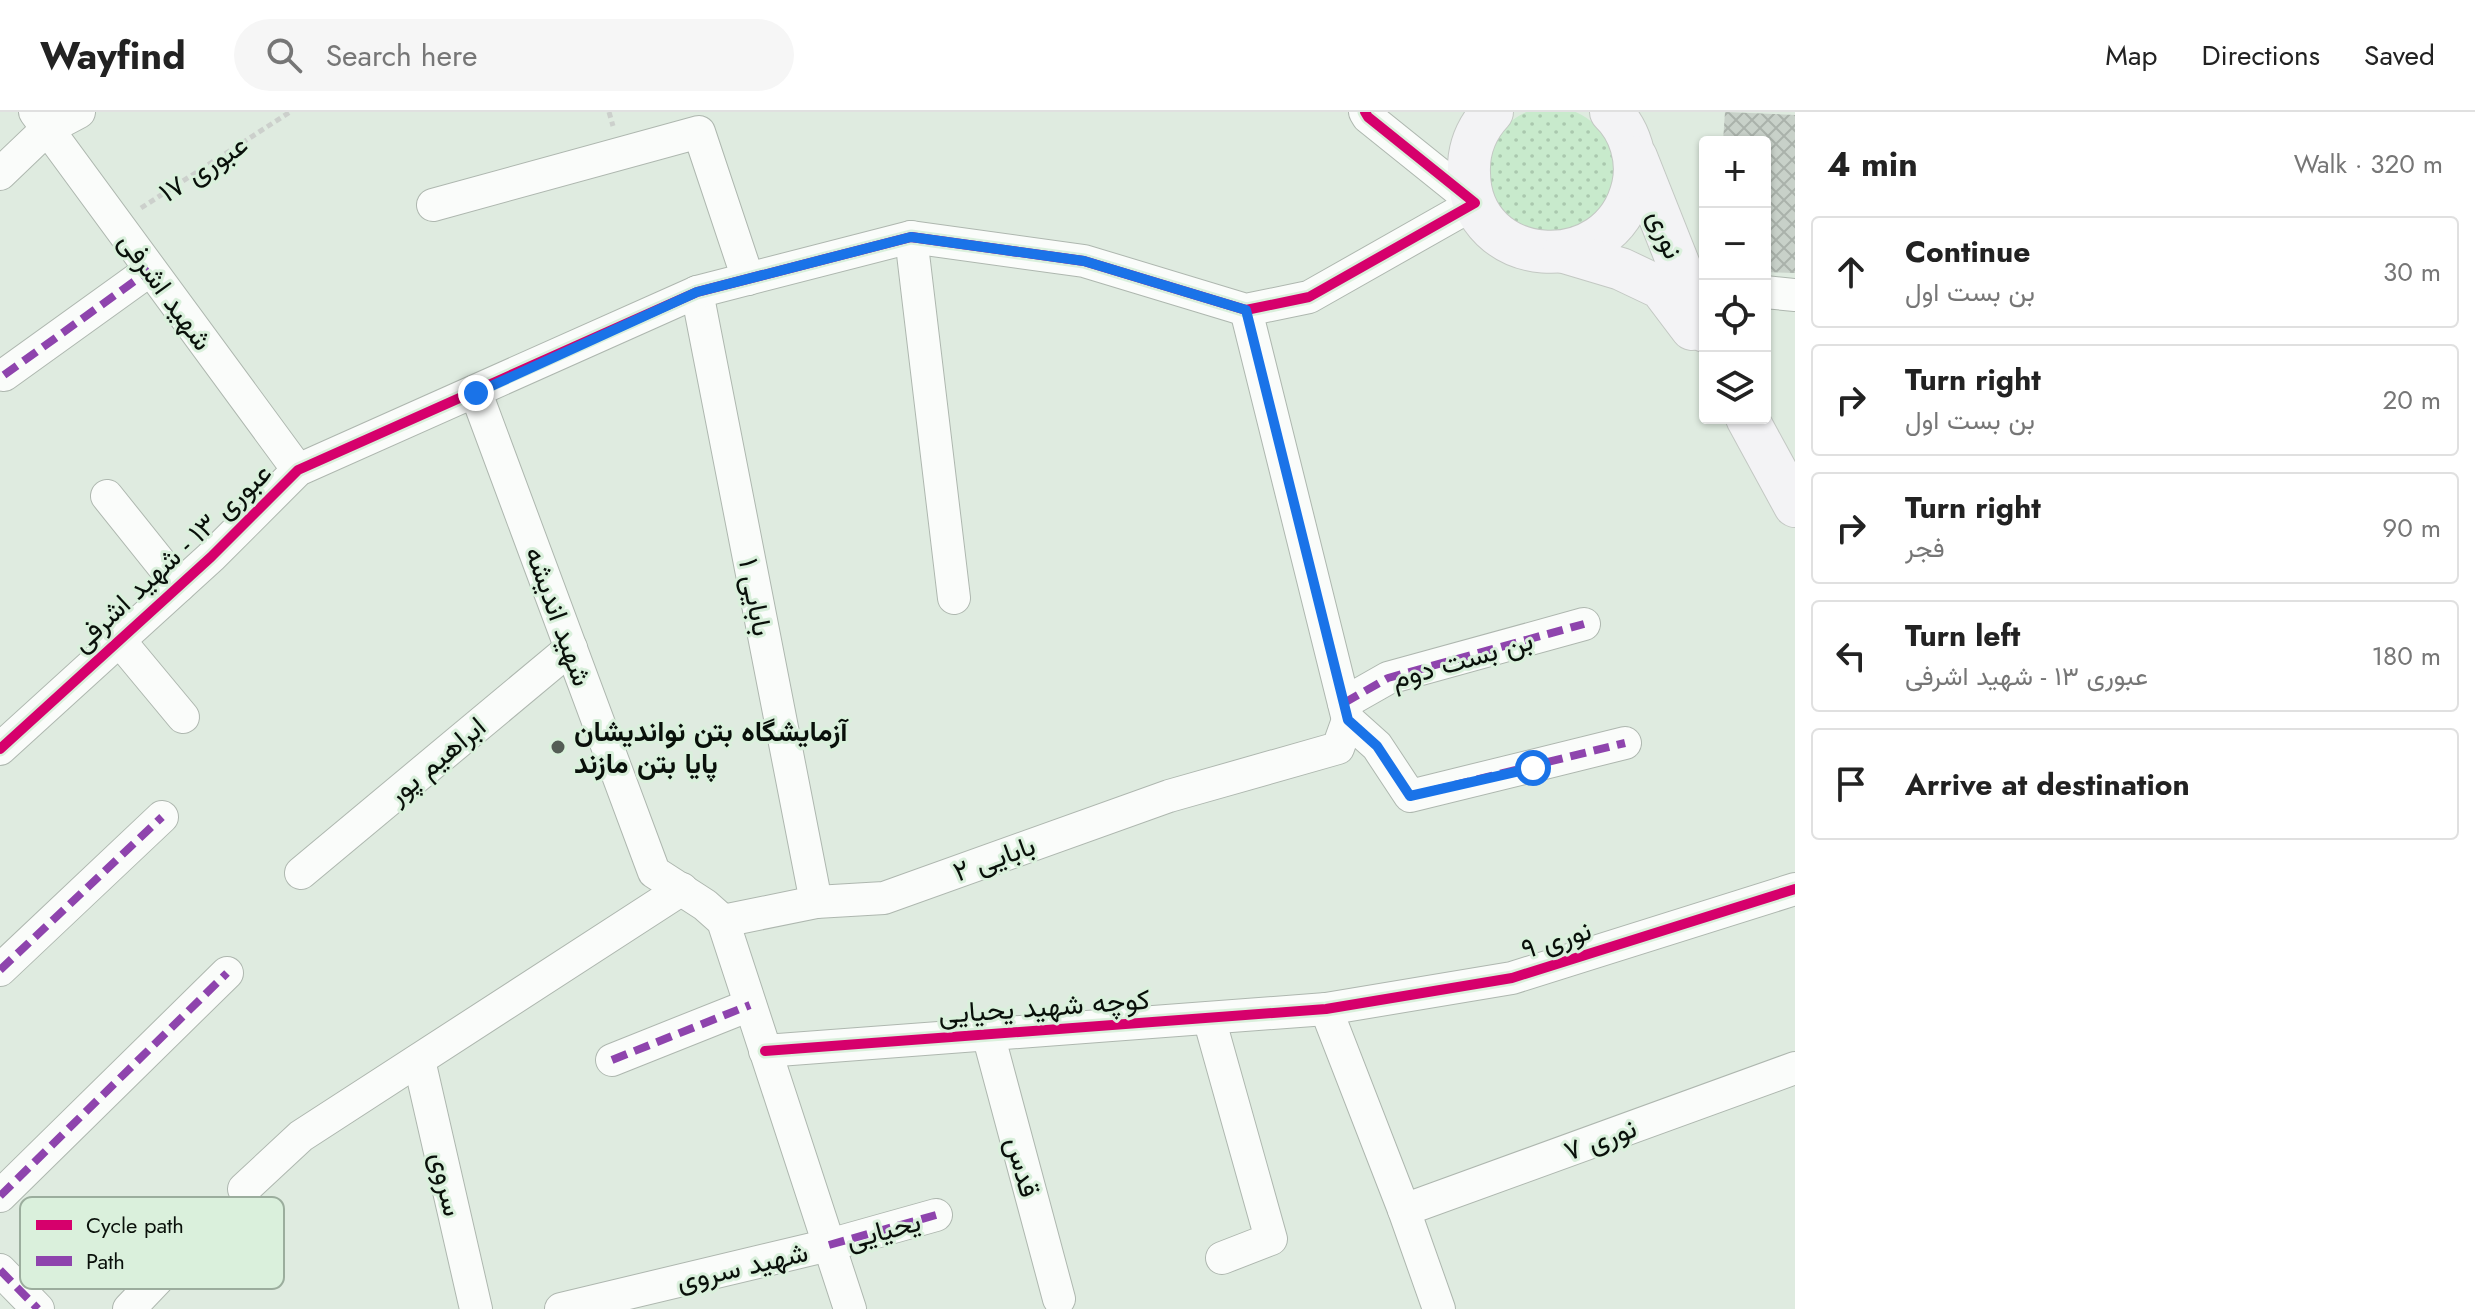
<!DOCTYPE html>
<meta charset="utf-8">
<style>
body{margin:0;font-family:Jost,Vazirmatn,sans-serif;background:#f6f6f6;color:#222}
.controls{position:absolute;right:24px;top:24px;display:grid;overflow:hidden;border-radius:8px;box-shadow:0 2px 6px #0004}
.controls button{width:72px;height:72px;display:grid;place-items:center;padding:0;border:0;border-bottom:2px solid #e0e0e0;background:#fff;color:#222;font:40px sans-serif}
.stop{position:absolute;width:24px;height:24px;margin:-18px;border:6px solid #1a73e8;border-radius:50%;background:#fff}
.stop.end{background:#1a73e8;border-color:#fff;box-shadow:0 2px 8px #0008}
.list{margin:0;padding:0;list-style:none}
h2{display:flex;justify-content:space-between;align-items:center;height:104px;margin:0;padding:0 32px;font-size:34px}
h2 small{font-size:26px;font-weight:400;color:#767676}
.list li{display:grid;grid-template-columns:52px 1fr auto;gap:24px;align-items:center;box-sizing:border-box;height:112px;margin:0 16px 16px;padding:0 16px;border:2px solid #e0e0e0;border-radius:8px}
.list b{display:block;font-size:30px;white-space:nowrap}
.list p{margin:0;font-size:26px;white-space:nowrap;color:#767676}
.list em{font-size:26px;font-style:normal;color:#767676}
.icon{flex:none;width:44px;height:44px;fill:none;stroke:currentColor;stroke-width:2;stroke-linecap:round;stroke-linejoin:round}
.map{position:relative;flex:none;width:1795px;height:1197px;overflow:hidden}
header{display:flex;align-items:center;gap:48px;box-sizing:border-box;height:112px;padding:0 40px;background:#fff;border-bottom:2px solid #e0e0e0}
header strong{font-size:38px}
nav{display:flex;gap:44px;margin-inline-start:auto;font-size:28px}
.search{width:560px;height:72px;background:#f6f6f6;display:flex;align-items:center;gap:20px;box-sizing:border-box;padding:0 28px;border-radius:44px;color:#767676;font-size:30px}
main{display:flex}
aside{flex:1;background:#fff}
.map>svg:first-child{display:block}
.grass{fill:url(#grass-dots)}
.building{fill:url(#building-cross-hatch)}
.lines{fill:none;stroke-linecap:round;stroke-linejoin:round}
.minor-casing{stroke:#aeb7af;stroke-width:34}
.major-casing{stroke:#c3c8c3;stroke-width:44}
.path{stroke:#ccd0cc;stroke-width:5;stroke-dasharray:6 4;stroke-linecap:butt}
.minor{stroke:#fafcfa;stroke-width:32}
.major{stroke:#f3f3f5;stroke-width:42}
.quiet{stroke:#8e44ad;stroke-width:8;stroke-dasharray:16 8;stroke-linecap:butt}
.cycleway-casing{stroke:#daf0dc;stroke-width:15}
.cycleway{stroke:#d6006c;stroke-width:10}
.route{stroke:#1a73e8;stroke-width:10}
.poi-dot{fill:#545d55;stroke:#daf0dc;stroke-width:3}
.labels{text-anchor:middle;stroke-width:6;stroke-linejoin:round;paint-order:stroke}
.street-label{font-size:28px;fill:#09100a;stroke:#daf0dc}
.poi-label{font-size:28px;font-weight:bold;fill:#09100a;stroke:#daf0dc;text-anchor:start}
.key{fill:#daf0dc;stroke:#9bad9d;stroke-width:2}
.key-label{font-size:22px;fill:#09100a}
</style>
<header>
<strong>Wayfind</strong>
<div class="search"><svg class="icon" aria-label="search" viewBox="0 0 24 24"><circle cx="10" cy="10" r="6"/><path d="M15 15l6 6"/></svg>Search here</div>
<nav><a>Map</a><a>Directions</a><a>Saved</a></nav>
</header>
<main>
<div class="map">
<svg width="1795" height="1197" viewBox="0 0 1795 1197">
<defs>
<pattern id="grass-dots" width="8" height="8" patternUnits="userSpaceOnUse" patternTransform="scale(2)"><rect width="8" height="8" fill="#c8eacc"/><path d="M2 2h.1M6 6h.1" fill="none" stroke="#aac8ae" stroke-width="1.8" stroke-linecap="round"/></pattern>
<pattern id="building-cross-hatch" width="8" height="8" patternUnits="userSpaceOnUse" patternTransform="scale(2)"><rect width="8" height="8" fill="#c8d1c9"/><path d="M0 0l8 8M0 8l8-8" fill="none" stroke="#aab2ab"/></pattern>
</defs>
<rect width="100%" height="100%" fill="#dfebe0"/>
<circle class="grass" cx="1551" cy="58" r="63"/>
<polygon class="building" points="1725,0 1795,3 1795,161 1765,160 1765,30 1723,30"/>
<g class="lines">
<g class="minor-casing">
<g id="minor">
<polyline points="35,0 298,358"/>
<polyline points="0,62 47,17 79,0"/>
<polyline points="433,93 699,20 748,167"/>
<polyline points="911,125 954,486"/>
<polyline points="697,180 816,790"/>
<polyline points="1765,180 1795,183"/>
<polyline points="1246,198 1348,608"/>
<polyline points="4,263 150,158"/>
<polyline points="476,281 654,760 705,793 723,809 850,1197"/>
<polyline points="107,384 179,474"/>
<polyline points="119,528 183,605"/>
<polyline points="1344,591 1388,566 1584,512"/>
<polyline points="1348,608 1377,634 1410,684 1625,631"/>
<polyline points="0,637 211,445 298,358 697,180 911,125 1084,149 1246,198 1309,185 1475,91 1368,5 1365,0"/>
<polyline points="301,761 571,536"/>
<polyline points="723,809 816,790 884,786 1169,684 1338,636 1348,608"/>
<polyline points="0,858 162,705"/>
<polyline points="1326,897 1404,1098 1439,1197"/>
<polyline points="1209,906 1271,1127 1222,1146"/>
<polyline points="988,922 1059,1187"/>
<polyline points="765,939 1326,897 1512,866 1795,777"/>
<polyline points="419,948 476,1197"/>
<polyline points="612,948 750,893"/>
<polyline points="244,1077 301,1024 682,777"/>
<polyline points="0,1084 227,861"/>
<polyline points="1404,1098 1795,956"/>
<polyline points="0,1158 38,1197"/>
<polyline points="129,1197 212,1110"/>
<polyline points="561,1197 829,1133 936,1103"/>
</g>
</g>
<g class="major-casing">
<g id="major">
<path d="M1492,0C1476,17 1468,37 1469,61C1470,158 1611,169 1633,74C1639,48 1630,18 1611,0"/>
<polyline points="1636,45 1705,219"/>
<polyline points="1564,140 1621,157 1661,176 1692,217"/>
<polyline points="1747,306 1795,394"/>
</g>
</g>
<g class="path">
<polyline points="609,0 613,14"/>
<polyline points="141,96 290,0"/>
</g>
<use href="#minor" class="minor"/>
<use href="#major" class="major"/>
<g class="quiet">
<polyline points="4,263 150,158"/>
<polyline points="1344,591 1388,566 1584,512"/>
<polyline points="1348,608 1377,634 1410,684 1625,631"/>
<polyline points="0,858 162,705"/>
<polyline points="612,948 750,893"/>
<polyline points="0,1084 227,861"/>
<polyline points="829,1133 936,1103"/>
<polyline points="0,1158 38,1197"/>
</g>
<g class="cycleway-casing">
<g id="cycleway">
<polyline points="0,637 211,445 298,358 697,180 911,125 1084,149 1246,198 1309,185 1475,91 1368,5 1365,0"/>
<polyline points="765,939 1326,897 1512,866 1795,777"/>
</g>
</g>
<use href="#cycleway" class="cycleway"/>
</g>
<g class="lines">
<polyline class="route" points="476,281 697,180 911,125 1084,149 1246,198 1348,608 1377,634 1410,684 1533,656"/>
</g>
<circle class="poi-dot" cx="558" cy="635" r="8"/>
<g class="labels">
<g class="street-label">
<text transform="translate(203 56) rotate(-33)" y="10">عبوری ۱۷</text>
<text transform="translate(1666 122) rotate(68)" y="10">نوری</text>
<text transform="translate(166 179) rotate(54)" y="10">شهید اشرفی</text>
<text transform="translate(171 445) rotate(-43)" y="10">عبوری ۱۳ - شهید اشرفی</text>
<text transform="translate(756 485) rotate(79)" y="10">بابایی ۱</text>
<text transform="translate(559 504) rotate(70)" y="10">شهید اندیشه</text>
<text transform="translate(1462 547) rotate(-16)" y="10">بن بست دوم</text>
<text transform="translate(436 648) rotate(-40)" y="10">ابراهیم پور</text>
<text transform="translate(994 746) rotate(-20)" y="10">بابایی ۲</text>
<text transform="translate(1556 827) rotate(-17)" y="10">نوری ۹</text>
<text transform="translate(1044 894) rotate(-4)" y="10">کوچه شهید یحیایی</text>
<text transform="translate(1600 1027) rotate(-20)" y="10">نوری ۷</text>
<text transform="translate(1023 1055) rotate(75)" y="10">قدس</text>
<text transform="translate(447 1072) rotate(77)" y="10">سروی</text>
<text transform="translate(883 1118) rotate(-15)" y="10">یحیایی</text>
<text transform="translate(742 1154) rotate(-13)" y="10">شهید سروی</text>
</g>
<g class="poi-label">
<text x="574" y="629">آزمایشگاه بتن نواندیشان<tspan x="574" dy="32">پایا بتن مازند</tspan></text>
</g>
</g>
<rect x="20" y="1085" width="264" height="92" rx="12" class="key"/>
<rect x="36" y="1108" width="36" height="10" fill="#d6006c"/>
<rect x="36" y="1144" width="36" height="10" fill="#8e44ad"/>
<g class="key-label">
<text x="86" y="1121">Cycle path</text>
<text x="86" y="1157">Path</text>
</g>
</svg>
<div class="controls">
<button>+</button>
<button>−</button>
<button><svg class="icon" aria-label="locate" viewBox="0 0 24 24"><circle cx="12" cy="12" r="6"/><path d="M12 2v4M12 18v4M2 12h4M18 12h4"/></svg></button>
<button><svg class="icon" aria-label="layers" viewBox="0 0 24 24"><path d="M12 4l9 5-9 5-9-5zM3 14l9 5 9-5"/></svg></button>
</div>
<div class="stop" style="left:1533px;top:656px"></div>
<div class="stop end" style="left:476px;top:281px"></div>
</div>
<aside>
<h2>4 min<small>Walk · 320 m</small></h2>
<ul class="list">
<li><svg class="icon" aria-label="ahead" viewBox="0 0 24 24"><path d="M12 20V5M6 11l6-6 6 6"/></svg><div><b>Continue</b><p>بن بست اول</p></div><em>30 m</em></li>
<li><svg class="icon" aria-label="right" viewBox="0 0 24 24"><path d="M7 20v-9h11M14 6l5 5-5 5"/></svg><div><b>Turn right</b><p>بن بست اول</p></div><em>20 m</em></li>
<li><svg class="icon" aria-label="right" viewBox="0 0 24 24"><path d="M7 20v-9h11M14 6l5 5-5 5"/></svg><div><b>Turn right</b><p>فجر</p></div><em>90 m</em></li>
<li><svg class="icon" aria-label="left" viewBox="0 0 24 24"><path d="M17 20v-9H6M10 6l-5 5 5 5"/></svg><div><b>Turn left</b><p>عبوری ۱۳ - شهید اشرفی</p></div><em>180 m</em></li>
<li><svg class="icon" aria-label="arrive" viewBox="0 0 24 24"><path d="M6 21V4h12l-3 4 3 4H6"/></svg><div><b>Arrive at destination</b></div></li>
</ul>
</aside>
</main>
